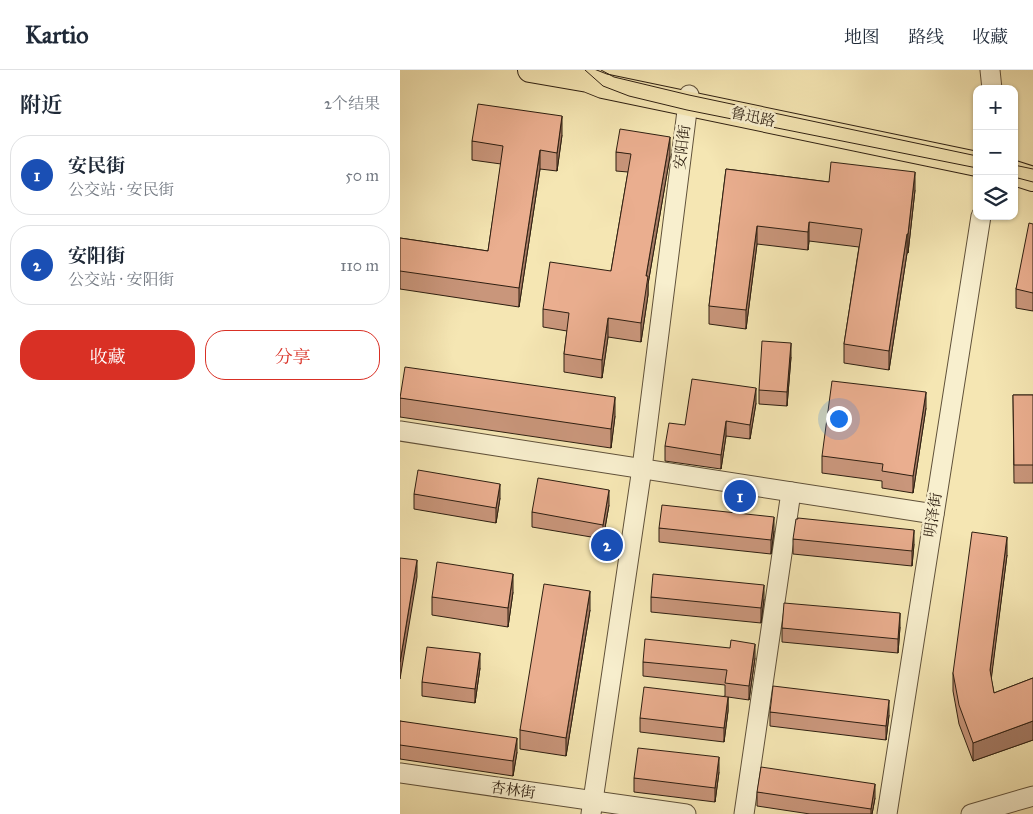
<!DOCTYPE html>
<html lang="zh">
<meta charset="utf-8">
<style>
body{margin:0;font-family:"IM FELL Great Primer","Noto Serif SC",serif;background:#f6f6f7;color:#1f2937}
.controls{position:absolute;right:15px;top:15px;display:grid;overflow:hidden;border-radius:10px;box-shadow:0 1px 4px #0004}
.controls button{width:45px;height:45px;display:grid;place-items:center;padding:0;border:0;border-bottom:1px solid #e0e1e3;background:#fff;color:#1f2937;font:25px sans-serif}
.you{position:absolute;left:438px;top:348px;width:18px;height:18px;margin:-12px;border:4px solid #fff;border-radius:50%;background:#1a73e8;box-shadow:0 0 0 8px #1a73e833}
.badge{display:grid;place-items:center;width:32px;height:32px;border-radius:50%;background:#d93025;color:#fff;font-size:16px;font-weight:700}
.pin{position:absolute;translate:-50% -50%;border:2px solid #fff;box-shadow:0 1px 5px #0006}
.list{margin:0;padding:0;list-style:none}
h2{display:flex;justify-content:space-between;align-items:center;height:65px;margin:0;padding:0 20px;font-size:21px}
h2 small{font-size:16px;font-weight:400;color:#747a83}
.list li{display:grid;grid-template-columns:32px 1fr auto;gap:15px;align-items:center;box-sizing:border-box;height:80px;margin:0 10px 10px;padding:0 10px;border:1px solid #e0e1e3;border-radius:20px}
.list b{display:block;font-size:19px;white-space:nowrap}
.list p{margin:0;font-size:16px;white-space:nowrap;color:#747a83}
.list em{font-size:16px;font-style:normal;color:#747a83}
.actions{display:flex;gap:10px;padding:15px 20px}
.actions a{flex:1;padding:11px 0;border:1px solid #d93025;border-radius:20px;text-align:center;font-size:18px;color:#d93025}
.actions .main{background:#d93025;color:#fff}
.icon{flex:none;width:28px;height:28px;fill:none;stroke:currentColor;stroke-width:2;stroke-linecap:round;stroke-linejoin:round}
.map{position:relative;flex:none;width:633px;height:744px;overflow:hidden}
header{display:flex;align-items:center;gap:30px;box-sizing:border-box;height:70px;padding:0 25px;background:#fff;border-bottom:1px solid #e0e1e3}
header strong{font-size:24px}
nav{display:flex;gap:28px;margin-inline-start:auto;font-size:18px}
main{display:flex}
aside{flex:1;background:#fff}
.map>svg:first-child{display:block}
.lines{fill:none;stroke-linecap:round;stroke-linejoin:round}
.minor-casing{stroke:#60513a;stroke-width:21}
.major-casing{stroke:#2e1f11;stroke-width:26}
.minor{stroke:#f8efce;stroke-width:19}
.major{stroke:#f5e6b3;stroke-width:24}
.tram{stroke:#2e1f11;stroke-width:1}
.wall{fill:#c9967b;stroke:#2e1f11}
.shaded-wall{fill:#a47a64;stroke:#2e1f11}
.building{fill:#eaae8f;stroke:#2e1f11}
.labels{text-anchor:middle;stroke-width:5;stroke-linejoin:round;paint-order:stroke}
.street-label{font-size:15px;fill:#2e1f11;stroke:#f8efce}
</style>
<header>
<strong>Kartio</strong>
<nav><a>地图</a><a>路线</a><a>收藏</a></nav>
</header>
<main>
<aside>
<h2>附近<small>2个结果</small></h2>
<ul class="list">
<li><span class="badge" style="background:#1a4fb4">1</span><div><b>安民街</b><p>公交站 · 安民街</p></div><em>50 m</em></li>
<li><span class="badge" style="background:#1a4fb4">2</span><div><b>安阳街</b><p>公交站 · 安阳街</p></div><em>110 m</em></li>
</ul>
<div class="actions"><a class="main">收藏</a><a>分享</a></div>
</aside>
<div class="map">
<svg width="633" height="744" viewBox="0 0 633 744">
<rect width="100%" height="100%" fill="#f5e6b3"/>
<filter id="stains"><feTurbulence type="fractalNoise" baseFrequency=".004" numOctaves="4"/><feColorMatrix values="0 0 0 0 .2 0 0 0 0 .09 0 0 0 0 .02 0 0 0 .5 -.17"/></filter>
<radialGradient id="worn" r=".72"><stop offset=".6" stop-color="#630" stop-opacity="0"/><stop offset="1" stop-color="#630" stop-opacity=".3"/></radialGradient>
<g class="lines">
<g class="minor-casing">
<g id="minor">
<polyline points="590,0 592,19"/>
<polyline points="0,361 534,444"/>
<polyline points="0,703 286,744"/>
<polyline points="191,744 242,398 289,25"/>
<polyline points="344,744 391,422"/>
<polyline points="487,744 581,146"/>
<polyline points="571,744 633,726"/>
</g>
</g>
<g class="major-casing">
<g id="major">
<polyline points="130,0 188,10 203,16 577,94"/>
<polyline points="614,103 633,109"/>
</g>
</g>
<use href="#minor" class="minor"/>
<use href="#major" class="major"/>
<g class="tram">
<polyline points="185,0 203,16 229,26 287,40 577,98"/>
<polyline points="201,0 214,7 289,25 577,86"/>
<polyline points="614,95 633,99"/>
<polyline points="614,107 633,112"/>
</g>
</g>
<g class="wall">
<polygon points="162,65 157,101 140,99 119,237 0,219 0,168 88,181 101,94 72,90 72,71"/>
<polygon points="216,82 270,86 248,214 248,225 241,272 208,267 202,308 164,302 164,284 167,261 143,257 143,239 211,201 228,102 216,101"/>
<polygon points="326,99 429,112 515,120 508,183 507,183 489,300 444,293 444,274 459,177 409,171 408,180 357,174 346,259 309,254 309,236"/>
<polygon points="633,154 633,241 616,238 616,219"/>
<polygon points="391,287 387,336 359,334 359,320"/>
<polygon points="613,325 633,325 633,413 614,413"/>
<polygon points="0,328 215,346 211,378 0,347"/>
<polygon points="356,333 350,369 326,366 321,399 265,391 265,376 285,355"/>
<polygon points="526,338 513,423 482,418 482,411 422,403 422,386"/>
<polygon points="14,424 100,428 96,453 14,439"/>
<polygon points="209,435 203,469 132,457 132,442"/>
<polygon points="259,458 374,461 371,484 259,472"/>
<polygon points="393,469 514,474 512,496 393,484"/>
<polygon points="607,485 591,608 594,623 633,608 633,670 573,691 559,654 553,621 553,603"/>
<polygon points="113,522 108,557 32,545 32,527"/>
<polygon points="251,527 364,529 361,553 251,542"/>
<polygon points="190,540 166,686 120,679 120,660"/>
<polygon points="500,557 498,583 382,572 382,558"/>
<polygon points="355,588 349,630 328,627 328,641 324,672 240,662 240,648 325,626 325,615 243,606 243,592"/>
<polygon points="80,598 75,633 22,626 22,612"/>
<polygon points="370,642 489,645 486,670 370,656"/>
<polygon points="0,651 117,682 113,706 0,689"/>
<polygon points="319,702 315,732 234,722 234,708"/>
<polygon points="357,722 475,728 472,744 410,744 357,736"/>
</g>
<g class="shaded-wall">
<polygon points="162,46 162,65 157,101 157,83"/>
<polygon points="270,67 270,86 248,214 248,225 241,272 241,253 246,206"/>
<polygon points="140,80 140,99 119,237 119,218"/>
<polygon points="515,102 515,120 508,183 508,164"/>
<polygon points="409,152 409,171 408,180 408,162"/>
<polygon points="357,156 357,174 346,259 346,240"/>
<polygon points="507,164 507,183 489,300 489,281"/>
<polygon points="208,248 208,267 202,308 202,290"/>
<polygon points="391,273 391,287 387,336 387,322"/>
<polygon points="356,318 356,333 350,369 350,355"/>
<polygon points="526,322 526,338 513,423 513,406"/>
<polygon points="215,327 215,346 211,378 211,359"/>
<polygon points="326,351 326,366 321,399 321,385"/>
<polygon points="100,414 100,428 96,453 96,438"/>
<polygon points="209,420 209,435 203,469 203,455"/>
<polygon points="374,447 374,461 371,484 371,470"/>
<polygon points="514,460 514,474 512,496 512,481"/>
<polygon points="607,467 607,485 590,619 590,600"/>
<polygon points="17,490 17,507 0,609 0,592"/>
<polygon points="113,504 113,522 108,557 108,538"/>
<polygon points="364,515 364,529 361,553 361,538"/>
<polygon points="190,521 190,540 166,686 166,668"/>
<polygon points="500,543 500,557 498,583 498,569"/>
<polygon points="355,574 355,588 349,630 349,616"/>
<polygon points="80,583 80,598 75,633 75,619"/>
<polygon points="328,627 328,641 324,672 324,658"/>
<polygon points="489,630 489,645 486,670 486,656"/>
<polygon points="633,651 633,670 573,691 573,673"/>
<polygon points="117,668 117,682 113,706 113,691"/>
<polygon points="319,687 319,702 315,732 315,718"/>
<polygon points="475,714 475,728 472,744 471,744 471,739"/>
</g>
<g class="building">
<polygon points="78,34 162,46 157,83 140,80 119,218 0,201 0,168 88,181 103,76 72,71"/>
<polygon points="220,59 270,67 246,206 248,206 241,253 208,248 202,290 164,284 169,243 143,239 150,192 211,201 231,84 216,82"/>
<polygon points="431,92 515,102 508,164 507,164 489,281 444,274 462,159 409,152 408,162 357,156 346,240 309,236 326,99 429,112"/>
<polygon points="629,153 633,154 633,223 616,219"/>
<polygon points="362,271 391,273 387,322 359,320"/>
<polygon points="5,297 215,327 211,359 0,328"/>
<polygon points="292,309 356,318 350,355 326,351 321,385 265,376 269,353 285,355"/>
<polygon points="432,311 526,322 513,406 482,401 483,394 422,386"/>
<polygon points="613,325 633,325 633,395 614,395"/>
<polygon points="18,400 100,414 96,438 14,424"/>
<polygon points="138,408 209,420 203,455 132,442"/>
<polygon points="262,435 374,447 371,470 259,458"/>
<polygon points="398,448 514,460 512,481 393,469 396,449 398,449"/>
<polygon points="572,462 607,467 590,600 594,623 633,608 633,651 573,673 559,635 553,603"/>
<polygon points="0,488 17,490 0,592"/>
<polygon points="37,492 113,504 108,538 32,527"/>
<polygon points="253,504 364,515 361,538 251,527"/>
<polygon points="144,514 190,521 166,668 120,660"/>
<polygon points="384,533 500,543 498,569 382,558"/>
<polygon points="245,569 330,578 331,570 355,574 349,616 325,613 327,600 243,592"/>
<polygon points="27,577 80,583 75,619 22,612"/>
<polygon points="373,616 489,630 486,656 370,642"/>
<polygon points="244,617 328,627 324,658 240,648"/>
<polygon points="0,651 117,668 113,691 0,675"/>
<polygon points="238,678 319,687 315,718 234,708"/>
<polygon points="361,697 475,714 471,739 357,722"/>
</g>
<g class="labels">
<g class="street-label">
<text transform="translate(353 47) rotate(12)" y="5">鲁迅路</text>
<text transform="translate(282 77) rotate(-83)" y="5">安阳街</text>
<text transform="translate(533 445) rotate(-81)" y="5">明泽街</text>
<text transform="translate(113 720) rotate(8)" y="5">杏林街</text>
</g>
</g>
<rect width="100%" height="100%" filter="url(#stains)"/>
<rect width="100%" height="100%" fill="url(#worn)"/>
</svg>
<div class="controls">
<button>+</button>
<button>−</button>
<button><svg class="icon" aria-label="layers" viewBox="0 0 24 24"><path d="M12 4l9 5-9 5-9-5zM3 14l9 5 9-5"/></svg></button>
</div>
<div class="you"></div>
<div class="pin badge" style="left:340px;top:426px;background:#1a4fb4">1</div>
<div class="pin badge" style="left:207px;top:475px;background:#1a4fb4">2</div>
</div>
</main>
